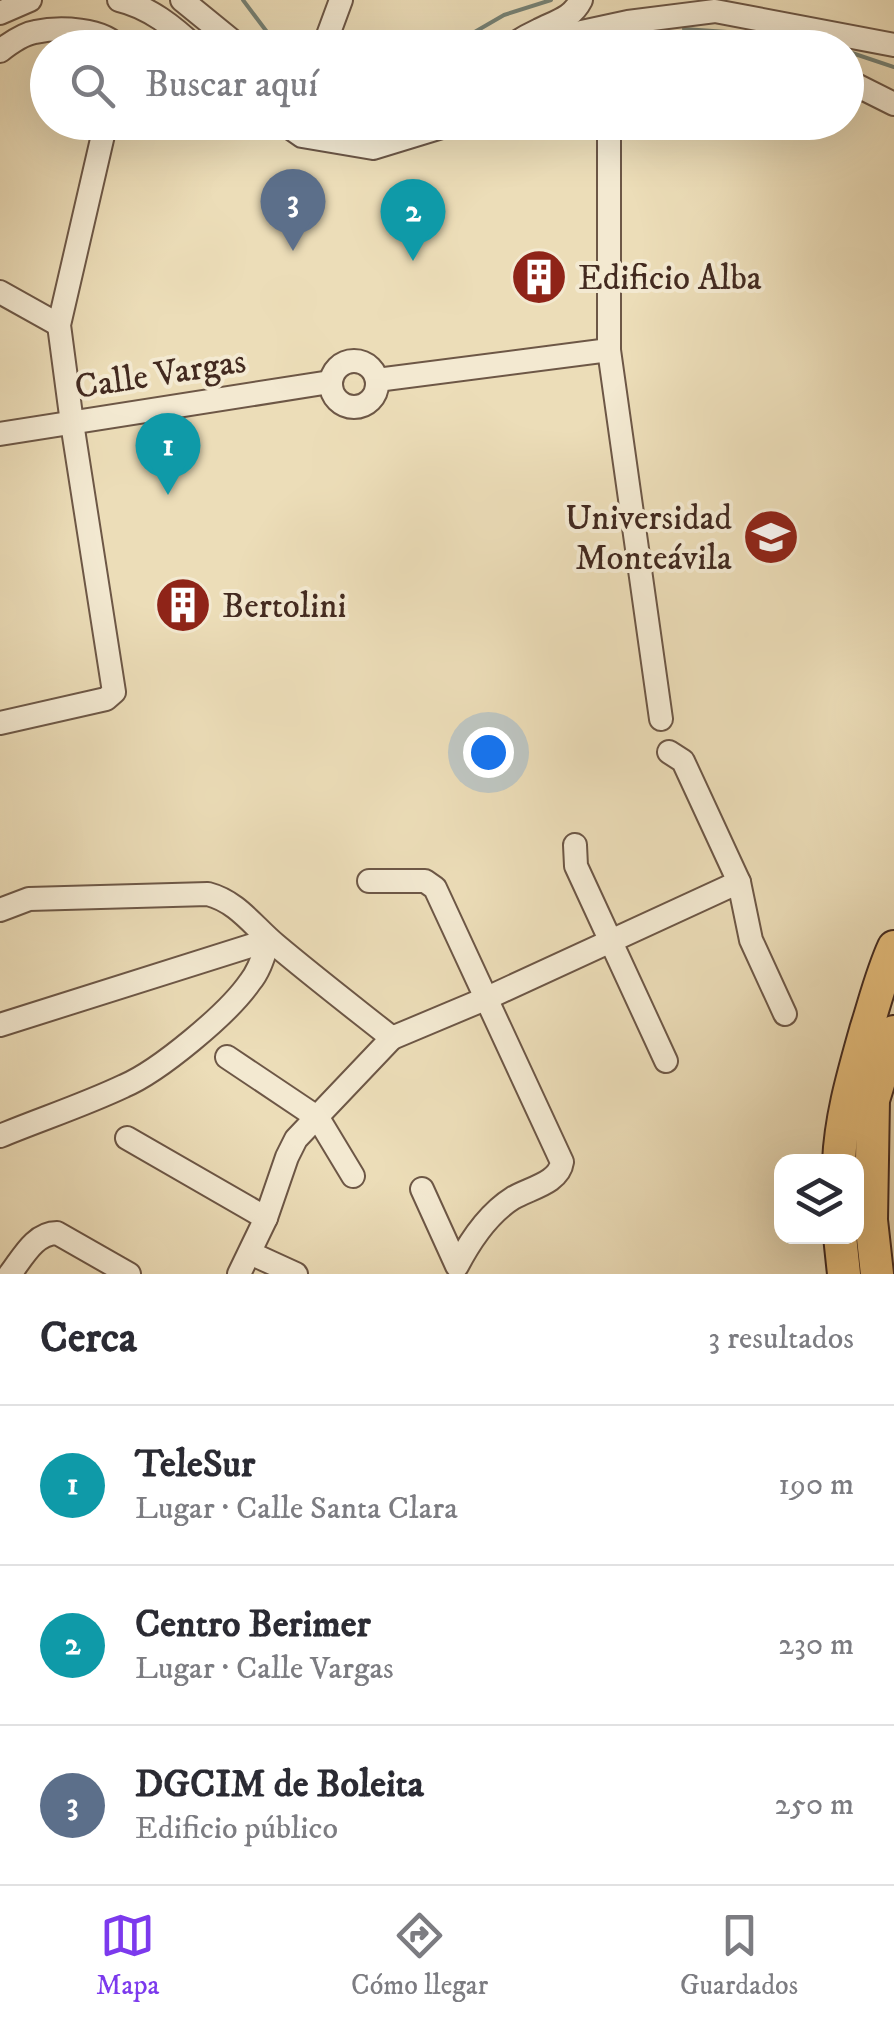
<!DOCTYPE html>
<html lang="es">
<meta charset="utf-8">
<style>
body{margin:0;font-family:"IM FELL DW Pica",serif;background:#f7f7f7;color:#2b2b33}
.controls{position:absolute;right:30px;bottom:30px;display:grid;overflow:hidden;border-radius:20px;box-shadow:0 10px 40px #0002}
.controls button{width:90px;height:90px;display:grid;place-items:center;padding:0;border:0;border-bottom:2px solid #e1e1e2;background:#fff;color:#2b2b33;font:50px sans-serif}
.you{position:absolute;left:488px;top:752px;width:35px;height:35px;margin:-25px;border:8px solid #fff;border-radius:50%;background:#1a73e8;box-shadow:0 0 0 15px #1a73e833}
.badge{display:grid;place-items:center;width:65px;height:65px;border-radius:50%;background:#7c3aed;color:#fff;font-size:32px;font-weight:700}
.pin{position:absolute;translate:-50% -82px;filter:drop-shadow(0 2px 5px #0008)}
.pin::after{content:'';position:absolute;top:52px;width:35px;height:30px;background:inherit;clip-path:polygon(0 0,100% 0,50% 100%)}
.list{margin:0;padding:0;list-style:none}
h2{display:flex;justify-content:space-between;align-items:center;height:130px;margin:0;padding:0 40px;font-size:42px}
h2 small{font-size:32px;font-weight:400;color:#7c7c81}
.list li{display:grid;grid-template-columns:65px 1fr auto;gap:30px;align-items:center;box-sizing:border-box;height:160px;padding:0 40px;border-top:2px solid #e1e1e2}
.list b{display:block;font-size:38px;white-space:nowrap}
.list p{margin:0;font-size:32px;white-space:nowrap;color:#7c7c81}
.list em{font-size:32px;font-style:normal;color:#7c7c81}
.icon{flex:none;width:55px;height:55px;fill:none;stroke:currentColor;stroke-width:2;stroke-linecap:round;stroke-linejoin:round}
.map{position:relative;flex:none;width:894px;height:1274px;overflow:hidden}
.search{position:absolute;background:#fff;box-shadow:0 10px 40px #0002;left:30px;right:30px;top:30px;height:110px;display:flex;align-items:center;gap:25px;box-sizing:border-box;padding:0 35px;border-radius:55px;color:#7c7c81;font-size:38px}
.sheet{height:610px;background:#fff}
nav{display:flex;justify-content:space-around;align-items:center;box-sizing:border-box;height:140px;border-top:2px solid #e1e1e2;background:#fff;font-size:28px;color:#7c7c81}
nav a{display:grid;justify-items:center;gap:5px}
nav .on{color:#7c3aed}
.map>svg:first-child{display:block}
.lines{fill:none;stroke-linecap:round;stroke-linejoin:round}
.stream{stroke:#778275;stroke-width:4}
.minor-casing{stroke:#6d5746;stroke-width:26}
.highway-casing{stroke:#432a20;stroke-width:36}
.minor{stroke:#f3e9d1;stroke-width:22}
.highway{stroke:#e6be7c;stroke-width:32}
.labels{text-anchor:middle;stroke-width:8;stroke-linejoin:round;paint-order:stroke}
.poi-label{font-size:35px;fill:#432a20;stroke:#f3e9d1;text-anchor:start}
.street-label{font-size:35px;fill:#432a20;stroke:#f3e9d1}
</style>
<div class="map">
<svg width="894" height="1274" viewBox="0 0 894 1274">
<rect width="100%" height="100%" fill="#ecddb8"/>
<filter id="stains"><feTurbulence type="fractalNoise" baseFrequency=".002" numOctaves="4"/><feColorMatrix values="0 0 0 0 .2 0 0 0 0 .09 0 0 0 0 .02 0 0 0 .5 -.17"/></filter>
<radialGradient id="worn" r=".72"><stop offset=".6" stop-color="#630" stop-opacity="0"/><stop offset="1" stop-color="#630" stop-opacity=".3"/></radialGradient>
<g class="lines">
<g class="stream">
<polyline points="243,0 279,48"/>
<polyline points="684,29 786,36"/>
<polyline points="805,39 834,48"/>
<polyline points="447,48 504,15 551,0"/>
<polyline points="846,51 894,67"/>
</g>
<g class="minor-casing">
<g id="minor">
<path d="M119,0C149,7 174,27 196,48"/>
<polyline points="182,0 241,48"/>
<polyline points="0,13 30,0"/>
<polyline points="324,46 341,0"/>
<path d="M508,48C518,41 528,35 539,30C557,21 572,18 581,0"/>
<polyline points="527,48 554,38 628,22 715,11 894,45"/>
<path d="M0,51C9,44 23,34 35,32C59,27 104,28 119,48"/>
<polyline points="846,80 894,104"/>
<polyline points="282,122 302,136 373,148 458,122"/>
<polyline points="609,122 609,350 661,719"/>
<polyline points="0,292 59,325"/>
<circle cx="354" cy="384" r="23"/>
<polyline points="377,380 609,350"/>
<polyline points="0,434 330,382"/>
<polyline points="0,723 106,699 114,692 72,423 59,325 106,122"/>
<polyline points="669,752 683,761 739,882 751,940 785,1014"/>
<polyline points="575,845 576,866 666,1061"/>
<path d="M369,881H425L435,888L562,1162C559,1183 530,1188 513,1198C489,1213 470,1241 457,1266L422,1189"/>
<path d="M0,910L29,899L208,894C238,902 253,926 276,945C314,977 353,1007 392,1038L485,999L739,882"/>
<polyline points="0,1025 269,940"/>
<polyline points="227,1057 318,1118 353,1176"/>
<path d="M0,1136C41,1119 84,1105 124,1086C159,1071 228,1014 250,982C260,970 264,954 269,940"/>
<polyline points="127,1138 266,1218"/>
<polyline points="250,1253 296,1274"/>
<path d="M10,1274C23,1257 35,1233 57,1233L129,1274"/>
<polyline points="239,1274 266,1218 287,1157 296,1139 392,1038"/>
</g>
</g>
<g class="highway-casing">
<g id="highway">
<path d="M839,1162C841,1116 854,1073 866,1030C875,1002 882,973 894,947"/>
<polyline points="840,1236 844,1274"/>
<polyline points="877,1274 871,1220 873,1100 894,1032"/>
</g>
</g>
<use href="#minor" class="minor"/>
<use href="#highway" class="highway"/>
</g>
<defs>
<g id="building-disc" transform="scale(2.875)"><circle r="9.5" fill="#8f2418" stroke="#f3e9d1"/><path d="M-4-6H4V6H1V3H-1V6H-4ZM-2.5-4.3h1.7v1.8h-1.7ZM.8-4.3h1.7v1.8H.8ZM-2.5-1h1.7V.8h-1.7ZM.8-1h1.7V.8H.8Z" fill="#fff"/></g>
<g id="university-disc" transform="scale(2.875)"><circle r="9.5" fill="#8f2418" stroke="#f3e9d1"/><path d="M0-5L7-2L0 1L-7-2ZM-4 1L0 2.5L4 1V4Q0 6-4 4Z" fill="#fff"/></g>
</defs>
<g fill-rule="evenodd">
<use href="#building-disc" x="539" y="277"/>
<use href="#university-disc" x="771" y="537"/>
<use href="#building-disc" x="183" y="605"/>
</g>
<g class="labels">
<g class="poi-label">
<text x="578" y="289">Edificio Alba</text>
<text x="732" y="529" text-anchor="end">Universidad<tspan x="732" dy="40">Monteávila</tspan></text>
<text x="222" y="617">Bertolini</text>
</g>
<g class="street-label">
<text transform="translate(160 373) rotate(-9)" y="12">Calle Vargas</text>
</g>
</g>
<rect width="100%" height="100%" filter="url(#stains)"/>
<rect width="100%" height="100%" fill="url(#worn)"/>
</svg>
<div class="controls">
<button><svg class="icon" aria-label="layers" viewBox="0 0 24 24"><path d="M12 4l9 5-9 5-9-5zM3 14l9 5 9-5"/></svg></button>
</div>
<div class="you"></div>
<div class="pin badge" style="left:168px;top:495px;background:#0f9aa8">1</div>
<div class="pin badge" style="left:413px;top:261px;background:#0f9aa8">2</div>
<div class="pin badge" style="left:293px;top:251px;background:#5c6f8a">3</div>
<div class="search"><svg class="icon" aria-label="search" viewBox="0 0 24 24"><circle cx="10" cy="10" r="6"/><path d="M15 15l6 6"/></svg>Buscar aquí</div>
</div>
<section class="sheet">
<h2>Cerca<small>3 resultados</small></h2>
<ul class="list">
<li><span class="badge" style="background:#0f9aa8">1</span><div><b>TeleSur</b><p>Lugar · Calle Santa Clara</p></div><em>190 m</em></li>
<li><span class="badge" style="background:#0f9aa8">2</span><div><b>Centro Berimer</b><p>Lugar · Calle Vargas</p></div><em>230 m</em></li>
<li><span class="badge" style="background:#5c6f8a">3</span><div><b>DGCIM de Boleita</b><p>Edificio público</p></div><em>250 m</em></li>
</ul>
</section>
<nav>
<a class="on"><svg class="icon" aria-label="map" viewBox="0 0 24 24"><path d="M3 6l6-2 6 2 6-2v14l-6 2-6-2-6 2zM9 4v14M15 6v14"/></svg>Mapa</a>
<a><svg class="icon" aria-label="directions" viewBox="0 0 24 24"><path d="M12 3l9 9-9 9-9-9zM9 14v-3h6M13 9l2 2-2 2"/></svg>Cómo llegar</a>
<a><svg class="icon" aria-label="saved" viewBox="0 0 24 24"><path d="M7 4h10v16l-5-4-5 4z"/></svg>Guardados</a>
</nav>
